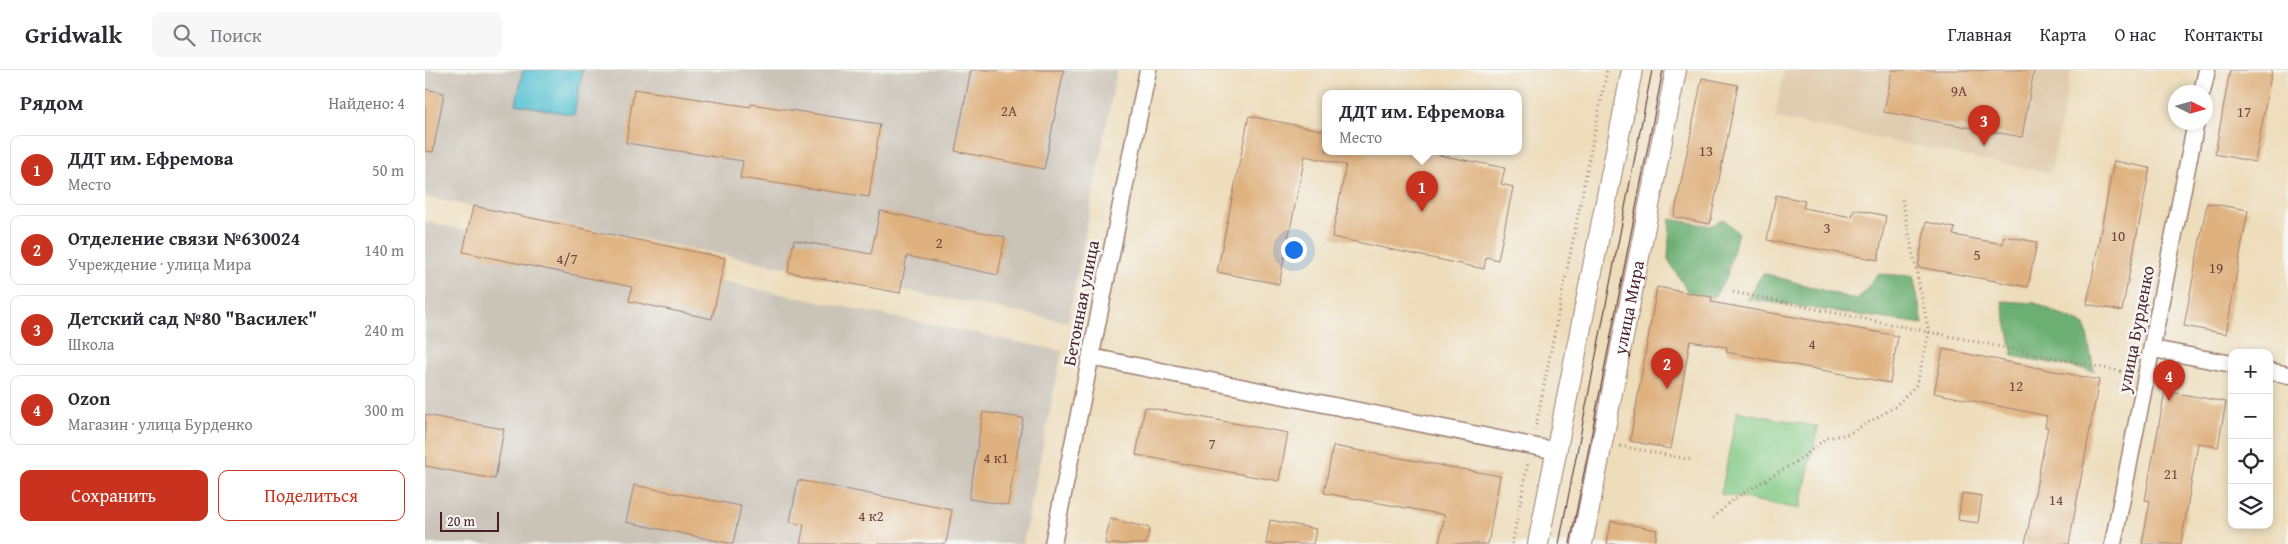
<!DOCTYPE html>
<html lang="ru">
<meta charset="utf-8">
<style>
body{margin:0;font-family:"Gentium Book Plus",serif;background:#f7f7f7;color:#2b2b33}
.controls{position:absolute;right:15px;bottom:15px;display:grid;overflow:hidden;border-radius:10px;box-shadow:0 2px 8px #0003}
.controls button{width:45px;height:45px;display:grid;place-items:center;padding:0;border:0;border-bottom:1px solid #e1e1e2;background:#fff;color:#2b2b33;font:25px sans-serif}
.compass{position:absolute;left:1743px;top:15px;width:45px;height:45px;border-radius:50%;background:#fff;box-shadow:0 2px 8px #0003;rotate:95deg}
.scale{position:absolute;left:15px;bottom:12px;width:59px;box-sizing:border-box;padding-left:5px;border:2px solid #4a1f2b;border-top:0;font-size:14px;line-height:18px;white-space:nowrap;color:#4a1f2b;-webkit-text-stroke:4px #f6f6f2;paint-order:stroke}
.you{position:absolute;left:868px;top:179px;width:18px;height:18px;margin:-12px;border:4px solid #fff;border-radius:50%;background:#1a73e8;box-shadow:0 0 0 8px #1a73e833}
.badge{display:grid;place-items:center;width:32px;height:32px;border-radius:50%;background:#c8321e;color:#fff;font-size:16px;font-weight:700}
.pin{position:absolute;translate:-50% -41px;filter:drop-shadow(0 1px 2px #0008)}
.pin::after{content:'';position:absolute;top:26px;width:18px;height:15px;background:inherit;clip-path:polygon(0 0,100% 0,50% 100%)}
.popup{position:absolute;left:897px;top:20px;width:200px;height:65px;box-sizing:border-box;display:grid;place-content:center;border-radius:10px;background:#fff;filter:drop-shadow(0 1px 4px #0005);font-size:16px;white-space:nowrap;color:#7c7c81}
.popup b{font-size:19px;color:#2b2b33}
.popup::after{content:'';position:absolute;left:50%;top:100%;margin-left:-10px;border:10px solid transparent;border-top-color:#fff}
.list{margin:0;padding:0;list-style:none}
h2{display:flex;justify-content:space-between;align-items:center;height:65px;margin:0;padding:0 20px;font-size:21px}
h2 small{font-size:16px;font-weight:400;color:#7c7c81}
.list li{display:grid;grid-template-columns:32px 1fr auto;gap:15px;align-items:center;box-sizing:border-box;height:70px;margin:0 10px 10px;padding:0 10px;border:1px solid #e1e1e2;border-radius:10px}
.list b{display:block;font-size:19px;white-space:nowrap}
.list p{margin:0;font-size:16px;white-space:nowrap;color:#7c7c81}
.list em{font-size:16px;font-style:normal;color:#7c7c81}
.actions{display:flex;gap:10px;padding:15px 20px}
.actions a{flex:1;padding:11px 0;border:1px solid #c8321e;border-radius:10px;text-align:center;font-size:18px;color:#c8321e}
.actions .main{background:#c8321e;color:#fff}
.icon{flex:none;width:28px;height:28px;fill:none;stroke:currentColor;stroke-width:2;stroke-linecap:round;stroke-linejoin:round}
.map{position:relative;flex:none;width:1863px;height:474px;overflow:hidden}
header{display:flex;align-items:center;gap:30px;box-sizing:border-box;height:70px;padding:0 25px;background:#fff;border-bottom:1px solid #e1e1e2}
header strong{font-size:24px}
nav{display:flex;gap:28px;margin-inline-start:auto;font-size:18px}
.search{width:350px;height:45px;background:#f7f7f7;display:flex;align-items:center;gap:12px;box-sizing:border-box;padding:0 18px;border-radius:10px;color:#7c7c81;font-size:19px}
main{display:flex}
aside{flex:1;background:#fff}
.map>svg:first-child{display:block}
.built{fill:#e0cdb1}
.industrial{fill:#cac3b8}
.green{fill:#85cb86;stroke:#687558}
.forest{fill:#6caf73;stroke:#5b674f}
.water{fill:#58c2d3;stroke:#51707f}
.building{fill:#dfb17e}
.lines{fill:none;stroke-linecap:round;stroke-linejoin:round}
.minor-casing{stroke:#9c7e73;stroke-width:19}
.tertiary-casing{stroke:#9c7e73;stroke-width:22}
.path{stroke:#9c7e73;stroke-width:3;stroke-dasharray:1 4;stroke-linecap:butt}
.minor{stroke:#fff;stroke-width:16}
.tertiary{stroke:#fff;stroke-width:20}
.tram{stroke:#4a1f2b;stroke-width:1}
.labels{text-anchor:middle;stroke-width:5;stroke-linejoin:round;paint-order:stroke}
.number-label{font-size:15px;fill:#6f4440}
.street-label{font-size:18px;fill:#4a1f2b;stroke:#f6f6f2}
</style>
<header>
<strong>Gridwalk</strong>
<div class="search"><svg class="icon" aria-label="search" viewBox="0 0 24 24"><circle cx="10" cy="10" r="6"/><path d="M15 15l6 6"/></svg>Поиск</div>
<nav><a>Главная</a><a>Карта</a><a>О нас</a><a>Контакты</a></nav>
</header>
<main>
<aside>
<h2>Рядом<small>Найдено: 4</small></h2>
<ul class="list">
<li><span class="badge">1</span><div><b>ДДТ им. Ефремова</b><p>Место</p></div><em>50 m</em></li>
<li><span class="badge">2</span><div><b>Отделение связи №630024</b><p>Учреждение · улица Мира</p></div><em>140 m</em></li>
<li><span class="badge">3</span><div><b>Детский сад №80 &quot;Василек&quot;</b><p>Школа</p></div><em>240 m</em></li>
<li><span class="badge">4</span><div><b>Ozon</b><p>Магазин · улица Бурденко</p></div><em>300 m</em></li>
</ul>
<div class="actions"><a class="main">Сохранить</a><a>Поделиться</a></div>
</aside>
<div class="map">
<svg width="1863" height="474" viewBox="0 0 1863 474">
<rect width="100%" height="100%" fill="#f6f6f2"/>
<filter id="ink" filterUnits="userSpaceOnUse"><feTurbulence type="fractalNoise" baseFrequency=".02" numOctaves="2"/><feDisplacementMap in="SourceGraphic" scale="10" xChannelSelector="R" yChannelSelector="G"/><feConvolveMatrix kernelMatrix="1 2 1 2 8 2 1 2 1" color-interpolation-filters="sRGB"/></filter>
<filter id="wash" filterUnits="userSpaceOnUse"><feTurbulence type="fractalNoise" baseFrequency=".0096" numOctaves="4" result="noise"/><feDisplacementMap in="SourceGraphic" scale="20" xChannelSelector="R" yChannelSelector="G"/><feGaussianBlur stdDeviation="1.12" result="paint"/><feColorMatrix in="noise" values="0 0 0 0 0 0 0 0 0 0 0 0 0 0 0 0 0 1.4 0 .05"/><feComposite in="paint" operator="in"/></filter>
<g filter="url(#wash)">
<rect width="100%" height="100%" fill="#edddbb"/>
<polygon class="built" points="1353,0 1646,0 1626,103 1350,48 1359,1"/>
<g class="industrial">
<polygon points="0,0 692,0 643,252 0,127"/>
<polygon points="0,152 637,281 598,474 0,474"/>
</g>
<polygon class="green" points="1312,341 1393,357 1375,439 1296,424"/>
<g class="forest">
<polygon points="1245,149 1285,156 1299,149 1313,163 1301,209 1288,228 1264,224 1243,189"/>
<polygon points="1338,203 1432,230 1453,204 1488,206 1498,254 1322,229"/>
<polygon points="1577,231 1610,233 1660,255 1669,301 1588,286"/>
</g>
<polygon class="water" points="98,0 158,0 149,45 91,34"/>
<g id="blocks">
<g class="building">
<polygon points="546,0 639,0 619,99 530,81"/>
<polygon points="1467,0 1609,0 1597,67 1459,42"/>
<polygon points="1805,0 1847,0 1830,92 1790,84"/>
<polygon points="1277,8 1313,15 1285,154 1249,147"/>
<polygon points="0,19 19,23 8,82 0,81"/>
<polygon points="209,19 326,37 326,34 455,54 444,127 315,108 318,91 201,73"/>
<polygon points="824,46 901,61 901,81 994,81 1080,98 1076,114 1088,117 1073,190 1061,187 1059,199 907,167 921,95 880,86 854,214 792,202"/>
<polygon points="1689,91 1725,98 1697,241 1662,234"/>
<polygon points="1351,125 1380,131 1378,138 1427,147 1429,139 1461,146 1453,190 1342,170"/>
<polygon points="1782,133 1823,140 1801,264 1759,256"/>
<polygon points="48,136 300,188 287,249 204,231 207,217 38,182"/>
<polygon points="455,141 580,167 573,205 482,186 475,223 363,202 369,170 446,184"/>
<polygon points="1501,152 1530,158 1528,165 1578,174 1579,166 1612,172 1603,217 1493,197"/>
<polygon points="1232,217 1287,227 1286,232 1473,266 1465,313 1301,282 1302,277 1265,271 1246,379 1205,371"/>
<polygon points="1518,279 1674,310 1644,474 1600,474 1623,357 1620,357 1622,346 1509,323"/>
<polygon points="1740,321 1801,332 1793,377 1773,373 1756,474 1717,474 1725,431 1720,430"/>
<polygon points="720,337 863,363 854,411 711,385"/>
<polygon points="558,342 598,348 583,435 544,429"/>
<polygon points="0,345 79,359 70,409 0,396"/>
<polygon points="908,376 1075,406 1063,474 1014,474 1020,445 899,423"/>
<polygon points="373,410 527,440 521,474 375,474 379,455 365,452"/>
<polygon points="209,415 316,436 308,474 201,452"/>
<polygon points="1537,423 1557,426 1553,453 1533,450"/>
<polygon points="685,449 725,458 721,474 680,474"/>
<polygon points="845,450 891,459 888,474 841,474"/>
<polygon points="1186,451 1232,460 1230,474 1182,474"/>
</g>
</g>
</g>
<g filter="url(#ink)">
<use href="#blocks" fill-opacity="0" stroke="#9c7e73" stroke-width="1"/>
<g class="lines">
<g class="minor-casing">
<g id="minor">
<polyline points="1777,22 1782,0"/>
<polyline points="1728,279 1807,294"/>
<polyline points="666,287 1132,381"/>
<polyline points="1844,301 1863,305"/>
<polyline points="628,474 723,0"/>
<polyline points="1688,474 1771,52"/>
</g>
</g>
<g class="tertiary-casing">
<g id="tertiary">
<polyline points="1113,474 1207,0"/>
<path id="s1" d="M1157,474L1251,0"/>
</g>
</g>
<g class="path">
<polyline points="1308,222 1704,303"/>
<polyline points="1110,360 1182,0"/>
<polyline points="1195,376 1267,390"/>
<polyline points="1288,448 1309,429 1377,388 1401,368 1423,364 1470,337 1492,314 1504,263 1477,129"/>
<polyline points="1087,474 1103,393"/>
</g>
<use href="#minor" class="minor"/>
<use href="#tertiary" class="tertiary"/>
<g class="tram">
<polyline points="1134,474 1227,0"/>
<polyline points="1145,474 1238,0"/>
</g>
</g>
</g>
<g class="labels">
<g class="number-label">
<text x="1534" y="26">9А</text>
<text x="584" y="46">2А</text>
<text x="1819" y="47">17</text>
<text x="1281" y="86">13</text>
<text x="1402" y="163">3</text>
<text x="1693" y="171">10</text>
<text x="514" y="178">2</text>
<text x="1552" y="190">5</text>
<text x="142" y="194">4/7</text>
<text x="1791" y="203">19</text>
<text x="1387" y="279">4</text>
<text x="1591" y="321">12</text>
<text x="787" y="379">7</text>
<text x="571" y="393">4 к1</text>
<text x="1746" y="409">21</text>
<text x="1631" y="435">14</text>
<text x="446" y="451">4 к2</text>
</g>
<g class="street-label">
<text transform="translate(656 233) rotate(-79)" y="6">Бетонная улица</text>
<text dy="6" stroke="none"><textPath href="#s1" startOffset="241">улица Мира</textPath></text>
<text transform="translate(1711 259) rotate(-79)" y="6">улица Бурденко</text>
</g>
</g>
</svg>
<div class="controls">
<button>+</button>
<button>−</button>
<button><svg class="icon" aria-label="locate" viewBox="0 0 24 24"><circle cx="12" cy="12" r="6"/><path d="M12 2v4M12 18v4M2 12h4M18 12h4"/></svg></button>
<button><svg class="icon" aria-label="layers" viewBox="0 0 24 24"><path d="M12 4l9 5-9 5-9-5zM3 14l9 5 9-5"/></svg></button>
</div>
<svg class="compass" viewBox="-18 -18 36 36"><path d="M0-13l5 13h-10z" fill="#e53935"/><path d="M0 13l5-13h-10z" fill="#7c7c81"/></svg>
<div class="scale">20 m</div>
<div class="you"></div>
<div class="pin badge" style="left:997px;top:142px">1</div>
<div class="popup"><b>ДДТ им. Ефремова</b>Место</div>
<div class="pin badge" style="left:1242px;top:319px">2</div>
<div class="pin badge" style="left:1559px;top:76px">3</div>
<div class="pin badge" style="left:1744px;top:331px">4</div>
</div>
</main>
